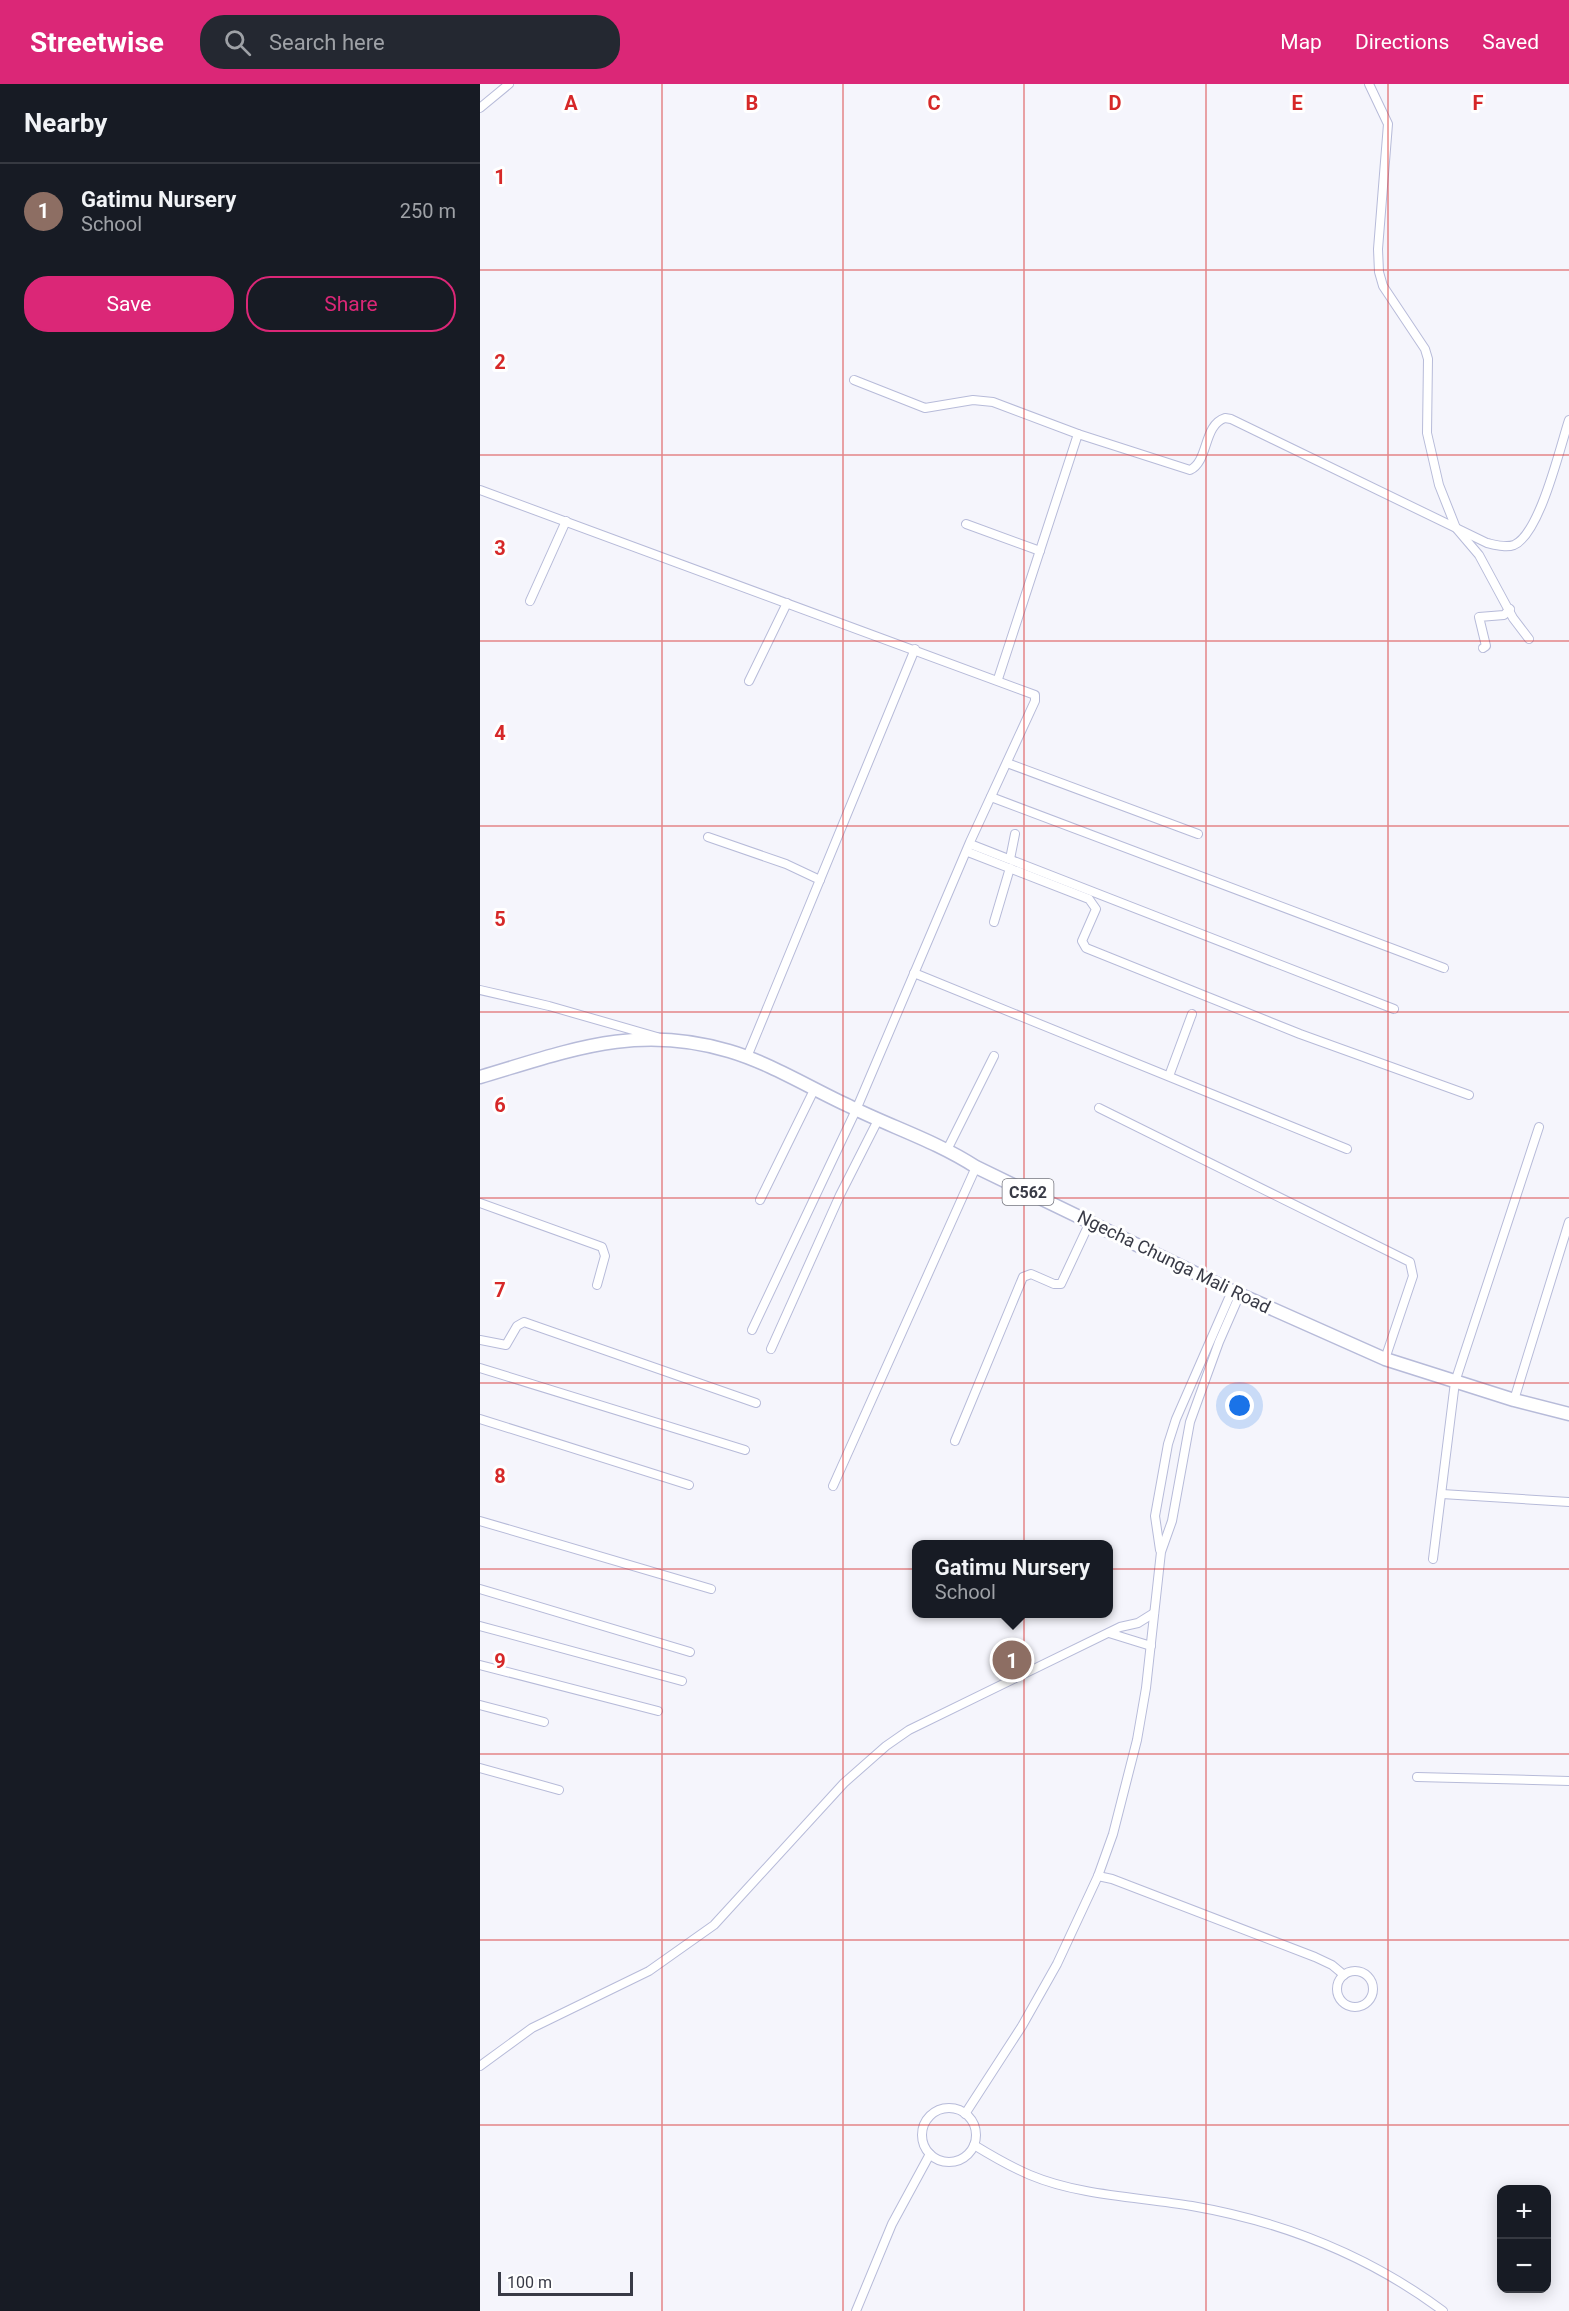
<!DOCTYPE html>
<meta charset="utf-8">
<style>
body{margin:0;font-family:Roboto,sans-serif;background:#242831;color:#f1f3f6}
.controls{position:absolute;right:18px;bottom:18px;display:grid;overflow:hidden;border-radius:12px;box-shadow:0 3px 15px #0003}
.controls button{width:54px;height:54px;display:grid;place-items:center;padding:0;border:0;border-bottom:2px solid #363941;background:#171b24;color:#f1f3f6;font:30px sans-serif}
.scale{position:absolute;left:18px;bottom:15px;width:135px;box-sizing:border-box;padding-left:6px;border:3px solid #383a46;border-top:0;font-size:16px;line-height:21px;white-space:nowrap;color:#383a46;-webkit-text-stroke:4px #fff;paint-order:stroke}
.you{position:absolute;left:760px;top:1322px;width:21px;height:21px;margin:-15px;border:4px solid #fff;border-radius:50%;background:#1a73e8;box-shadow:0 0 0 9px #1a73e833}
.badge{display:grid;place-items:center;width:39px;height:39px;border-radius:50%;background:#db2777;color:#fff;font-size:20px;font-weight:700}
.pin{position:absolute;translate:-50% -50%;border:3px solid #fff;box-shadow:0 2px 6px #0006}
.popup{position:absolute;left:432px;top:1456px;width:201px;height:78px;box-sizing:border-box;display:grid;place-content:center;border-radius:12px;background:#171b24;filter:drop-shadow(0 2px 4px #0005);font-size:20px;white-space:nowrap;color:#9ea1a6}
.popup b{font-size:22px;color:#f1f3f6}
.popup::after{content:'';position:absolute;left:50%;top:100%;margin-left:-12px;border:12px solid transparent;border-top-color:#171b24}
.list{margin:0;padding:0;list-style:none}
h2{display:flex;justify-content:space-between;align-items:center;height:78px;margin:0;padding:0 24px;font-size:26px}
h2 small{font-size:20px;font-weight:400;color:#9ea1a6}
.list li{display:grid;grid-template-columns:39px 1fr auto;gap:18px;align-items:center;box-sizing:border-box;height:96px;padding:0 24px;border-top:2px solid #363941}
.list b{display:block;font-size:22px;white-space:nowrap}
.list p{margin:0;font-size:20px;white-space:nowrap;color:#9ea1a6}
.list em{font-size:20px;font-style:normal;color:#9ea1a6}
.actions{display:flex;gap:12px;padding:18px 24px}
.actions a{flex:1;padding:14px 0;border:2px solid #db2777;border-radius:24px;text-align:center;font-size:21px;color:#db2777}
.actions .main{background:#db2777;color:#fff}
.icon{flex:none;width:33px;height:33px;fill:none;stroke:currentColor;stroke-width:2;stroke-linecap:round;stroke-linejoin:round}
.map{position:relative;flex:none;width:1089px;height:2227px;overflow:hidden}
header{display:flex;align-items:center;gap:36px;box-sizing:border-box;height:84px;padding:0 30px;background:#db2777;color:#fff}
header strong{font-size:28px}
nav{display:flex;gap:33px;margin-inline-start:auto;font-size:21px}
.search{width:420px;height:54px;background:#242831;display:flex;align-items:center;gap:15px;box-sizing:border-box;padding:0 21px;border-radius:24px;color:#9ea1a6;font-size:22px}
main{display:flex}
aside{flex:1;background:#171b24}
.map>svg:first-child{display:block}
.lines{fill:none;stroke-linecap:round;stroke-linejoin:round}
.minor-casing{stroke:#b7bbd9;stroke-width:10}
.primary-casing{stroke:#b7bbd9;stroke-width:15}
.minor{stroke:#fff;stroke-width:8}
.primary{stroke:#fff;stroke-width:12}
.grid{fill:none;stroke:#d62828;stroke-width:1.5;stroke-opacity:0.55}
.labels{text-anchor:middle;stroke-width:6;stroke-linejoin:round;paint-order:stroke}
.shield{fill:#fff;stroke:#74757e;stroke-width:1.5}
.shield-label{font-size:16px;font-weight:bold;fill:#383a46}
.street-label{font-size:18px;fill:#383a46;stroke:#fff}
.grid-label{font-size:20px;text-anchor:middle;font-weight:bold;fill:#d62828;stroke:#fff;stroke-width:6;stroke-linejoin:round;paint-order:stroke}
</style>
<header>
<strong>Streetwise</strong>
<div class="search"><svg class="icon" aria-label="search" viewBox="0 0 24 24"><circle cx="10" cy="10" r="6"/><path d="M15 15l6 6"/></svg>Search here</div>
<nav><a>Map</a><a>Directions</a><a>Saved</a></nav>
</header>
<main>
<aside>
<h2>Nearby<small></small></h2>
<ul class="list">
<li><span class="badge" style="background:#8d6e63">1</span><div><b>Gatimu Nursery</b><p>School</p></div><em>250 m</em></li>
</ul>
<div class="actions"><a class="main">Save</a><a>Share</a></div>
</aside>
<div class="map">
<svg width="1089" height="2227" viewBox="0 0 1089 2227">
<rect width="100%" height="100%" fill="#f5f5fc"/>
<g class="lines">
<g class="minor-casing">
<g id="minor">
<polyline points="889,0 908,40 898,165 899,188 903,202 945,265 948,275 947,349 959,401 976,444 999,471 1033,534 1049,555"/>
<polyline points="0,24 29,0"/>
<polyline points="374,296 445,324 493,316 513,318 598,350"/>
<polyline points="0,406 555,611 555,617 490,758 376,1026 272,1246"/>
<polyline points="486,440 560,467"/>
<polyline points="50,517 86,437"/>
<polyline points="1003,564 1006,562 999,533 1024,531 1030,525"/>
<path d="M518,595L598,350L710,386C729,377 723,341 745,334L751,335L1007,459C1016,461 1026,464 1034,461C1060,450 1080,363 1089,336"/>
<polyline points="269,597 307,519"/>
<polyline points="527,679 718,750"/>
<polyline points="511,713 964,884"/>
<polyline points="228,753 306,780 340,796"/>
<polyline points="490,760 914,925"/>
<polyline points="488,768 609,815 616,825 602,857 606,864 820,950 989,1011"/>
<polyline points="530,775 535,750"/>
<polyline points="514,838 530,784"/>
<polyline points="434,889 867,1065"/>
<polyline points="0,906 69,922 177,953"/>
<polyline points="267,973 435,565"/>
<polyline points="689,992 712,930"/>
<polyline points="619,1024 930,1178 933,1192 905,1275"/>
<polyline points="468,1064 514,972"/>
<polyline points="280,1116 334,1006"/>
<polyline points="0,1119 122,1163 125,1172 117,1201"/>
<polyline points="0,1256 26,1261 37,1242 44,1238 276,1319"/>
<polyline points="291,1265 360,1111 398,1036"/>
<polyline points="0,1284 265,1366"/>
<polyline points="1034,1316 1089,1138"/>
<polyline points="0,1335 209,1401"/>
<polyline points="475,1357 543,1193 551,1190 574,1200 581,1200 610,1138"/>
<polyline points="353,1402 496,1083"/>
<polyline points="962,1410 1089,1418"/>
<polyline points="0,1437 231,1505"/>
<polyline points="680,1466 675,1432 688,1360 696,1335 752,1207"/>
<polyline points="953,1475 975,1298 1059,1043"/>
<polyline points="0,1505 210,1568"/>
<polyline points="0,1542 202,1597"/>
<polyline points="629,1549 671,1562"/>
<polyline points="0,1581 178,1627"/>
<polyline points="0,1621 64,1638"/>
<polyline points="0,1684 79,1706"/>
<polyline points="937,1693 1089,1697"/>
<polyline points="618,1792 632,1795 835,1873 852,1881 864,1891"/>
<circle cx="875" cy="1905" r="18"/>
<polyline points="0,1982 52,1944 169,1887 234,1841 364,1699 406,1662 429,1646 640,1543 658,1539 674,1529"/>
<circle cx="469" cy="2051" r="27"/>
<polyline points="485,2030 542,1942 577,1880 618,1792 633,1750 657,1656 666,1604 681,1468 692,1437 710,1338 739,1258 760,1210"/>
<path d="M494,2061C512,2072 531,2083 550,2091C600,2112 660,2113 712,2122C804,2138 888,2171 963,2227"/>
<polyline points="376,2227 412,2140 450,2070"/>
</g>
</g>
<g class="primary-casing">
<path id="primary" d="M0,993C88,967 156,939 249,967C290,979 330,1004 369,1022C411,1043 456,1057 496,1083L752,1207L905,1275L1034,1316L1089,1330"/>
</g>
<use href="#minor" class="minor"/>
<use href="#primary" class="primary"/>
</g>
<path class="grid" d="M182,0V2227M363,0V2227M544,0V2227M726,0V2227M908,0V2227M0,186H1089M0,371H1089M0,557H1089M0,742H1089M0,928H1089M0,1114H1089M0,1299H1089M0,1485H1089M0,1670H1089M0,1856H1089M0,2041H1089"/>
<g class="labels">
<rect class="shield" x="522.5" y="1095" width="51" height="26" rx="4.5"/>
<g class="shield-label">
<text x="548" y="1114">C562</text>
</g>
<g class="street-label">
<text transform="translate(694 1178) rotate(26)" y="6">Ngecha Chunga Mali Road</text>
</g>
</g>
<g class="grid-label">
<text x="91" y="26">A</text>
<text x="272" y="26">B</text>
<text x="454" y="26">C</text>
<text x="635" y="26">D</text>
<text x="817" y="26">E</text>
<text x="998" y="26">F</text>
<text x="20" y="100">1</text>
<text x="20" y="285">2</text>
<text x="20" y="471">3</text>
<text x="20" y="656">4</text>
<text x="20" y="842">5</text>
<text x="20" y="1028">6</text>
<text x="20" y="1213">7</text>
<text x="20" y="1399">8</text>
<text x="20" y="1584">9</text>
</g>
</svg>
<div class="controls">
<button>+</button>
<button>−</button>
</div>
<div class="scale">100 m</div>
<div class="you"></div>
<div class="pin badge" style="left:532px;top:1576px;background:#8d6e63">1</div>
<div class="popup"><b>Gatimu Nursery</b>School</div>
</div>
</main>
